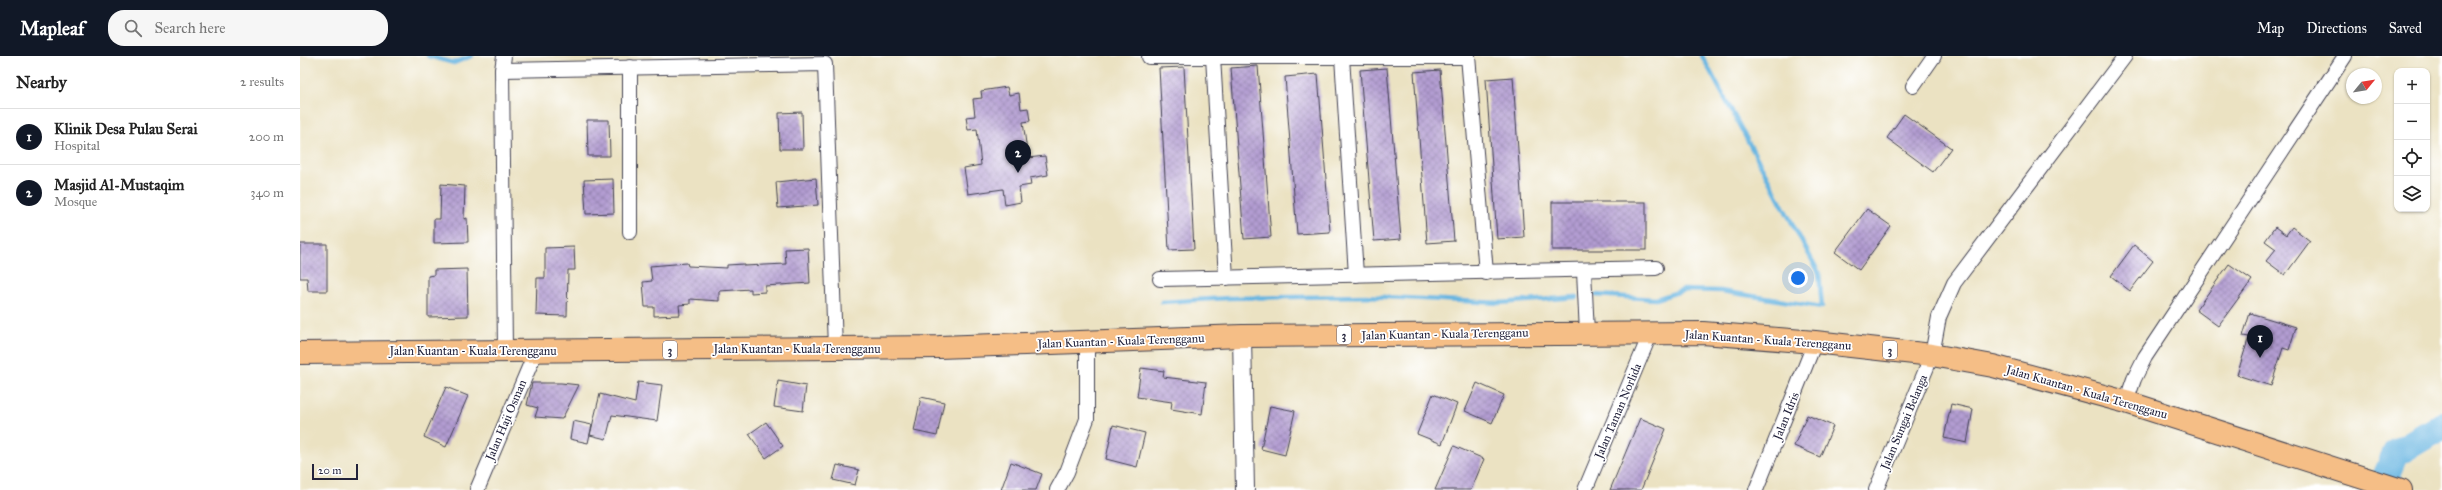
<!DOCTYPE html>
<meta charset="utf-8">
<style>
body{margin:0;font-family:"IM FELL Great Primer",serif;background:#f6f6f6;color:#222}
.controls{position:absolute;right:12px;top:12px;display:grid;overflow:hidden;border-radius:8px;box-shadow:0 1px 3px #0004}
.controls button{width:36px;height:36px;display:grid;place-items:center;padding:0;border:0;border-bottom:1px solid #e0e0e0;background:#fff;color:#222;font:20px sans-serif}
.compass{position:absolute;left:2046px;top:12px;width:36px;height:36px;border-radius:50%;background:#fff;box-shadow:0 1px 3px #0004;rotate:60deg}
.scale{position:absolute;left:12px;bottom:10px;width:46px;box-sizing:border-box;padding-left:4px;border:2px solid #22223b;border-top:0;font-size:11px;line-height:14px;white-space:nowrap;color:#22223b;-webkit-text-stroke:3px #fff;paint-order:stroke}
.you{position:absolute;left:1498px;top:222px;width:14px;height:14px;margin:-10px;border:3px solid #fff;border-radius:50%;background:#1a73e8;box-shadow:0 0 0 6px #1a73e833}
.badge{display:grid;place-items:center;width:26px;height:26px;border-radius:50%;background:#111827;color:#fff;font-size:13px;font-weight:700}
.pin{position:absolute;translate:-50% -33px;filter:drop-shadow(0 1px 2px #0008)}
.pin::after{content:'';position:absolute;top:21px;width:14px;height:12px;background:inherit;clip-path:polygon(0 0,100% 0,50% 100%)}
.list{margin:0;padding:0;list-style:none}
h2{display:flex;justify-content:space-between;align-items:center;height:52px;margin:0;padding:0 16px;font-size:17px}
h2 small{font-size:13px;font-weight:400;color:#767676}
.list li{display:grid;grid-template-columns:26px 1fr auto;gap:12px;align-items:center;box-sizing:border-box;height:56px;padding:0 16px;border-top:1px solid #e0e0e0}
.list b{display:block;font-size:15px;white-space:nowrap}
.list p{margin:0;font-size:13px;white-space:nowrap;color:#767676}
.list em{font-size:13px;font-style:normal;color:#767676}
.icon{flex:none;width:22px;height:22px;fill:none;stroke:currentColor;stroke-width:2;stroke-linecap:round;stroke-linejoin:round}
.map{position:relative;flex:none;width:2142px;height:434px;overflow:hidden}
header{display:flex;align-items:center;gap:24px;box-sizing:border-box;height:56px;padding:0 20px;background:#111827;color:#fff}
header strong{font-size:19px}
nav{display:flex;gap:22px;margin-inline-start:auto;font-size:14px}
.search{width:280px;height:36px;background:#f6f6f6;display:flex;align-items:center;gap:10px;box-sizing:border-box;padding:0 14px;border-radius:16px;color:#767676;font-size:15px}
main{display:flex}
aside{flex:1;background:#fff}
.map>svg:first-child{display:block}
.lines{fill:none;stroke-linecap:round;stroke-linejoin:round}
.stream{stroke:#67b5e1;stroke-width:4.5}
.river{stroke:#67b5e1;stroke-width:28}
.building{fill:url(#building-cross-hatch)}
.minor-casing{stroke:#403f4f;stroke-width:16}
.tertiary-casing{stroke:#403f4f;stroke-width:20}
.trunk-casing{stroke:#403f4f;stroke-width:24}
.minor{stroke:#fff;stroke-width:14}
.tertiary{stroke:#fff;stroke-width:18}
.trunk{stroke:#f5be86;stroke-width:22}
.labels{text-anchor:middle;stroke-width:3.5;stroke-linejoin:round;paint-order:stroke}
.shield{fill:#fff;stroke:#646476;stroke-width:1}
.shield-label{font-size:11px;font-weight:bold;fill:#22223b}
.street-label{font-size:12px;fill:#22223b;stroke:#fff}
</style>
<header>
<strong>Mapleaf</strong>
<div class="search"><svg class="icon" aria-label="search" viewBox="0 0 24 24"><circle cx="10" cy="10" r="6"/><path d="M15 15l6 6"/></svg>Search here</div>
<nav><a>Map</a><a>Directions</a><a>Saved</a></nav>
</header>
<main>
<aside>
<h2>Nearby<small>2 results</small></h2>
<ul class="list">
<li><span class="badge">1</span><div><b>Klinik Desa Pulau Serai</b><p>Hospital</p></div><em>200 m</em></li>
<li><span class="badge">2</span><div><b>Masjid Al-Mustaqim</b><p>Mosque</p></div><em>340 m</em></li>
</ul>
</aside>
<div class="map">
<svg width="2142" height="434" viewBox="0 0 2142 434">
<defs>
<pattern id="building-cross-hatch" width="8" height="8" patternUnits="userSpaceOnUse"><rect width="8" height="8" fill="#b29cd1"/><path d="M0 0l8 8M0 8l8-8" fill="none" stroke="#907fab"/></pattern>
</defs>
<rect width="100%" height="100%" fill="#fff"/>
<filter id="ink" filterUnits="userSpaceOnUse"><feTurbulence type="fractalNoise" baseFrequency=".025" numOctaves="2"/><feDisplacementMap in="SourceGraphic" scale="8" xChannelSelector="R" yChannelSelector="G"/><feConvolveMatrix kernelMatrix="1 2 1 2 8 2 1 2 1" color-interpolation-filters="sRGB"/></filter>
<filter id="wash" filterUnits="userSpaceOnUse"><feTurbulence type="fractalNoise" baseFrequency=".012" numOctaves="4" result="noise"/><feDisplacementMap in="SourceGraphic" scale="16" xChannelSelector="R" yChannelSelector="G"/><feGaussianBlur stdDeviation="0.9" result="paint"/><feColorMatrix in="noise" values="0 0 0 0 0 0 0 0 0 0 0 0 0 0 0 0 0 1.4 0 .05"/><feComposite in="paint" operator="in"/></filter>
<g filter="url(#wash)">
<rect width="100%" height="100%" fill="#ebe2c2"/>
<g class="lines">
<g class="stream">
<polyline points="128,0 154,7 172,0"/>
<polyline points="1296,239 1356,243 1384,234 1421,235 1522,251 1519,217 1402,0"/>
<polyline points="862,246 928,242 1066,240 1200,247 1276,241"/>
</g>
<polyline class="river" points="2080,434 2096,397 2142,370"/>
</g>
<g id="blocks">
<g class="building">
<polygon points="958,10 971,181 944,183 931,12"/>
<polygon points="884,11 894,193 869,194 859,12"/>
<polygon points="1087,12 1101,183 1074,185 1060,14"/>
<polygon points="1140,14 1154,185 1127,187 1114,16"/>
<polygon points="1018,18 1030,176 997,178 985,21"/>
<polygon points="1213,21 1224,181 1197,183 1186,23"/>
<polygon points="707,31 709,39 719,37 721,53 728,52 730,65 723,66 728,102 745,100 748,119 730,122 731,129 719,131 721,146 705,149 703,133 668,138 664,112 681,109 677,73 668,74 666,61 675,60 673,43 682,42 681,35"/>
<polygon points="502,56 503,93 480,93 479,57"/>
<polygon points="1604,58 1651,92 1633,116 1587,82"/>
<polygon points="287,64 309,64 310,100 288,100"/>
<polygon points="516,122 518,149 478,152 476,126"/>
<polygon points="313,123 314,157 286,158 284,124"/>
<polygon points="141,128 165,130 164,163 167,162 168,186 134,187 134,163 140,163"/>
<rect x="1252" y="146" width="94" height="48"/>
<polygon points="1567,153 1591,170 1559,214 1535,196"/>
<polygon points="1975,171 1986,179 1992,171 2010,185 1985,219 1966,205 1976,193 1965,185"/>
<polygon points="0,188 27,188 27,235 8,235 7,222 0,222"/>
<polygon points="1834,189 1853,205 1830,235 1811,220"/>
<polygon points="274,191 275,214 268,214 267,260 236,259 237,222 245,222 245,192"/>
<polygon points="508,192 510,227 465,230 465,236 451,237 451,233 419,235 419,245 390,243 390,248 379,249 380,259 354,260 354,251 345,251 343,226 352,225 350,210 387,207 388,210 427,212 427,209 444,208 444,210 486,208 485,193"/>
<polygon points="1929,208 1952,224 1918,270 1896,254"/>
<polygon points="167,213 168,260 128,261 128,220 134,219 134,214"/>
<polygon points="1950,257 1996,271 1989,294 1983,292 1971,330 1937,319 1949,281 1943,280"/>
<polygon points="841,312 864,315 863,321 906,326 902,358 871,353 872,346 837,341"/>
<polygon points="478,325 506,330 503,355 474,351"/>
<polygon points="338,326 362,329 357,365 312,359 306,383 290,379 300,338 335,347"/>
<polygon points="232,327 261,327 279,329 262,363 235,361 238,352 227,349"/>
<polygon points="1177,327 1204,339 1192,367 1165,355"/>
<polygon points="146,331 168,340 146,391 124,381"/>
<polygon points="1133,338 1157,348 1142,388 1117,378"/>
<polygon points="621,341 644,346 637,380 614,375"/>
<polygon points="1651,348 1673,353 1667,387 1644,382"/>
<polygon points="970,350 995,355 985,399 961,393"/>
<polygon points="1507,359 1533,370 1520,401 1494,390"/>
<polygon points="1340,362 1366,373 1341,434 1310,434"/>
<polygon points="273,365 292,369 288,387 270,383"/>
<polygon points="466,366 483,390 466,402 449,378"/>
<polygon points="813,369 845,377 837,411 806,403"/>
<polygon points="1154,390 1184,403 1171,434 1135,434"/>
<polygon points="711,406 742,418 736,434 701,434"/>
<polygon points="537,409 559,414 555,429 533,424"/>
</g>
</g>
</g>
<g filter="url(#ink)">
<use href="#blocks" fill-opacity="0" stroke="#403f4f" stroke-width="1"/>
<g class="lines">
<g class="minor-casing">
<g id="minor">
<polyline points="204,0 202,14 205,294"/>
<polyline points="1168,0 1186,217"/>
<polyline points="849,1 1168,1"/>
<polyline points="913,1 926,222"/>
<polyline points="1042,1 1056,219"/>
<polyline points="202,14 525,8 535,292"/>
<polyline points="1613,30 1634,0"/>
<polyline points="330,176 330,11"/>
<polyline points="1284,215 1287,277"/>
<polyline points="860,223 1356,212"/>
<polyline points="1826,346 1834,323 1845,301 2045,0"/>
<polyline points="177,434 236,295"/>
<polyline points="757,434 767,416 787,363 787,287"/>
<polyline points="1285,434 1351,276"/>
<polyline points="1456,434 1515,286"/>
<polyline points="1576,434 1632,299 1639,261 1654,227 1825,0"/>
</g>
</g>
<g class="tertiary-casing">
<polyline id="tertiary" points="942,280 945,434"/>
</g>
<g class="trunk-casing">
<polyline id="trunk" points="0,297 639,291 942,280 1403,277 1515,286 1632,299 1693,310 1826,346 2101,434"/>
</g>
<use href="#minor" class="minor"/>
<use href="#tertiary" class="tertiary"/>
<use href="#trunk" class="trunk"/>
</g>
</g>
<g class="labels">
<g class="shield">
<rect x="1037" y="270" width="14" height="18" rx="3"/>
<rect x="363" y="285" width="14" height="18" rx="3"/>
<rect x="1583" y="285" width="14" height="18" rx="3"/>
</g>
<g class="shield-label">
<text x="1044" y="283">3</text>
<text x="370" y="298">3</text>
<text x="1590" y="298">3</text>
</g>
<g class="street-label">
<text transform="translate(1145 278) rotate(-1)" y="4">Jalan Kuantan - Kuala Terengganu</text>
<text transform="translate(1468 284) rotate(4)" y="4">Jalan Kuantan - Kuala Terengganu</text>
<text transform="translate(821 285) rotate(-2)" y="4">Jalan Kuantan - Kuala Terengganu</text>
<text x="497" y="297">Jalan Kuantan - Kuala Terengganu</text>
<text x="173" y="299">Jalan Kuantan - Kuala Terengganu</text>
<text transform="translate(1787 336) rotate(16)" y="4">Jalan Kuantan - Kuala Terengganu</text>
<text transform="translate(1318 355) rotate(-67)" y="4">Jalan Taman Norlida</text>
<text transform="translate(1486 360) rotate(-68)" y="4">Jalan Idris</text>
<text transform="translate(206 364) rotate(-67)" y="4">Jalan Haji Osman</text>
<text transform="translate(1604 366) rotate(-67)" y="4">Jalan Sungai Belanga</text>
</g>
</g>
</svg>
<div class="controls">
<button>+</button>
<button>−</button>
<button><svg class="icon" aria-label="locate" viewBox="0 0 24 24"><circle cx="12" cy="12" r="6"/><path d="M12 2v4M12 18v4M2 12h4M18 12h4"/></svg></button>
<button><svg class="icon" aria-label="layers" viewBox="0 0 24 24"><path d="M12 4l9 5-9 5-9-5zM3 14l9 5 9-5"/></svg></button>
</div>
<svg class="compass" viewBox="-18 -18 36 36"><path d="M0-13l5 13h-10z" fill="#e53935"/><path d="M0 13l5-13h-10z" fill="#767676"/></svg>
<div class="scale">20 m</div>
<div class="you"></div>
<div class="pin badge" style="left:1960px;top:302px">1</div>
<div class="pin badge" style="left:718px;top:117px">2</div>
</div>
</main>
